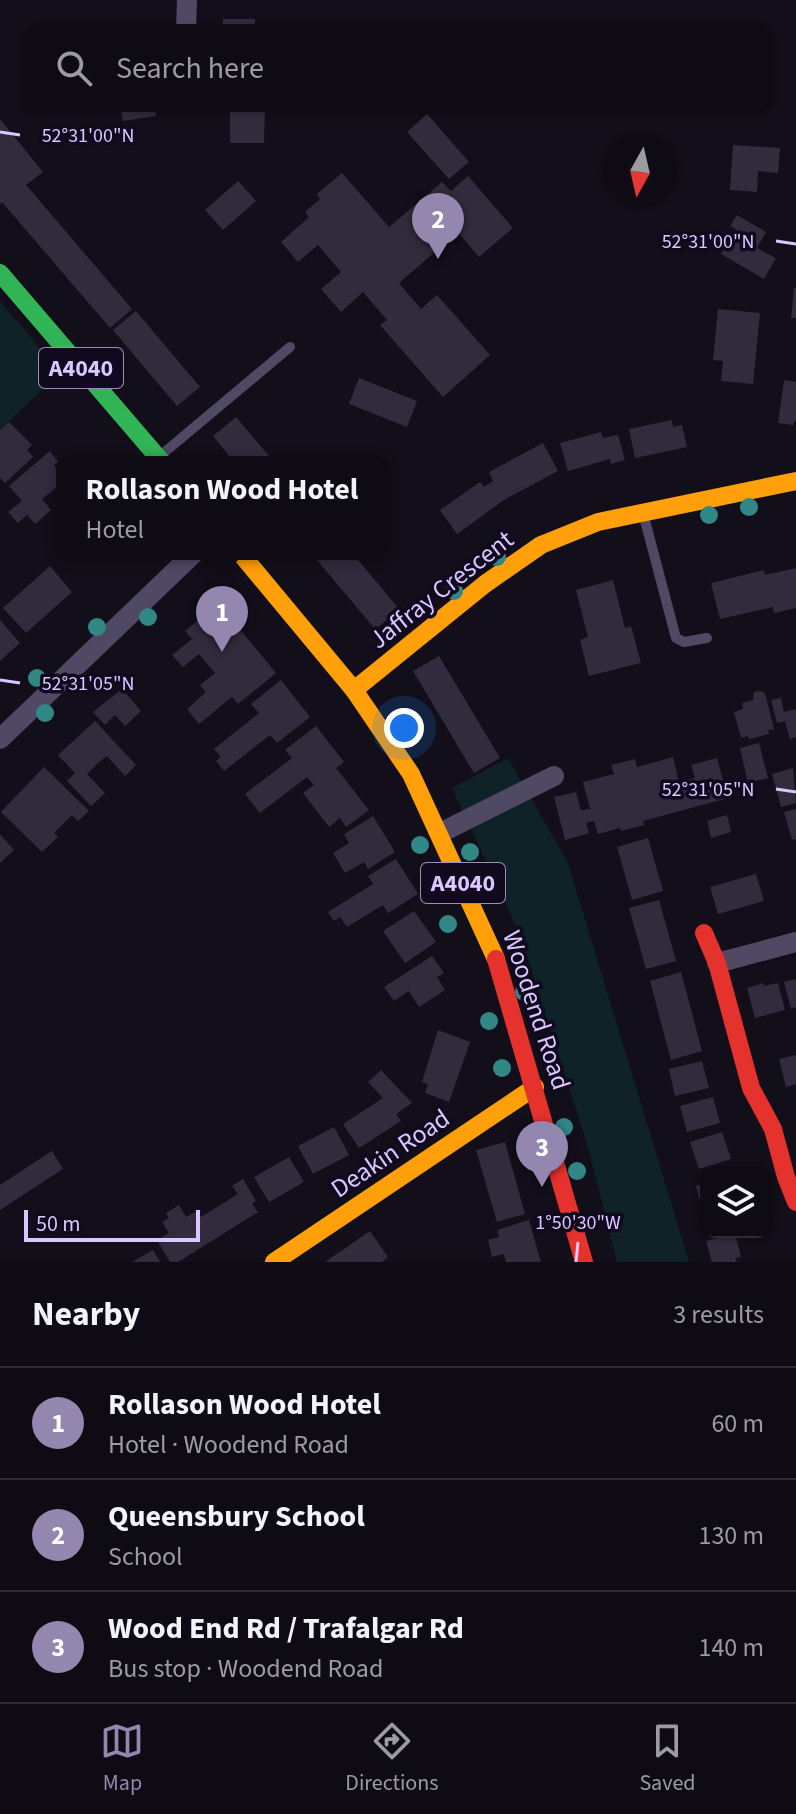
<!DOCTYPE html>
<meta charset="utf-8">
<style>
body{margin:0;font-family:"Source Sans 3",sans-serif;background:#1c1922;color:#f1f3f6}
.controls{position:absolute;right:24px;bottom:24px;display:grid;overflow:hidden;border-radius:16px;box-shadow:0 2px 6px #0004}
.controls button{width:72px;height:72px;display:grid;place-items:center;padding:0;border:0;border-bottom:2px solid #2e2b34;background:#0e0b14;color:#f1f3f6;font:40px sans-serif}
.compass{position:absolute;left:604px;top:136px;width:72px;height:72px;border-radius:50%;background:#0e0b14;box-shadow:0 2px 6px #0004;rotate:188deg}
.scale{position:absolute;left:24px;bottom:20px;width:176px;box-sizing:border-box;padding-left:8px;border:4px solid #d8c8ff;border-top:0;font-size:22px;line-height:28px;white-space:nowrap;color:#d8c8ff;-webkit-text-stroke:6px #110a1f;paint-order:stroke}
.you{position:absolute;left:404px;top:728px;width:28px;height:28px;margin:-20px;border:6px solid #fff;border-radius:50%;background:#1a73e8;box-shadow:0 0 0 12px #1a73e833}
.badge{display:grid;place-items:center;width:52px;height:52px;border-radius:50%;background:#9387af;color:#fff;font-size:26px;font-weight:700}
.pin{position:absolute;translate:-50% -66px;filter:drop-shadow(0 2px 4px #0008)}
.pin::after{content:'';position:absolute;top:42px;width:28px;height:24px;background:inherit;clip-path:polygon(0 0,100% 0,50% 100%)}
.popup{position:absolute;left:56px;top:456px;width:332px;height:104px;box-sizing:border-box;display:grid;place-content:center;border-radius:16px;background:#0e0b14;filter:drop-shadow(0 2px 6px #0005);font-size:26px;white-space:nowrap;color:#9b9ba0}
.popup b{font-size:30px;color:#f1f3f6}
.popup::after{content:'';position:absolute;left:50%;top:100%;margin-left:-16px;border:16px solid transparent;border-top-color:#0e0b14}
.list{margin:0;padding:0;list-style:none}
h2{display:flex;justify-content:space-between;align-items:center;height:104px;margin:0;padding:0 32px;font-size:34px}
h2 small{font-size:26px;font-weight:400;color:#9b9ba0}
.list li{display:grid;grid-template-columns:52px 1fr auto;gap:24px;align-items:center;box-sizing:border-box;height:112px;padding:0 32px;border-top:2px solid #2e2b34}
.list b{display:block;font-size:30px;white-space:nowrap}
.list p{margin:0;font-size:26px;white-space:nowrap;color:#9b9ba0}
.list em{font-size:26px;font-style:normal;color:#9b9ba0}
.icon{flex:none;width:44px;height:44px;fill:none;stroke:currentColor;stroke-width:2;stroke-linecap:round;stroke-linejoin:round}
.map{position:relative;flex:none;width:796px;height:1262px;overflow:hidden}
.search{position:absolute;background:#0e0b14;box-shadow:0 2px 6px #0004;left:24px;right:24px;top:24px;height:88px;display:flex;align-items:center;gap:20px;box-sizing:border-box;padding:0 28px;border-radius:16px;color:#9b9ba0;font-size:30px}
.sheet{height:440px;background:#0e0b14}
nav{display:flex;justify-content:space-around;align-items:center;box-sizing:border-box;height:112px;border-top:2px solid #2e2b34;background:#0e0b14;font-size:22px;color:#9b9ba0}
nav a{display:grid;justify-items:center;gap:4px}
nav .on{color:#9387af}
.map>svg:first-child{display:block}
.green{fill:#0e2227}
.building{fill:#322b3e}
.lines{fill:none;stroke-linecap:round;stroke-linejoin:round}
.lane{stroke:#4f4964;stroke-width:10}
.street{stroke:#4f4964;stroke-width:20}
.fast{stroke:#30b455;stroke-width:18}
.slow{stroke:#ff9f0a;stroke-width:18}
.jam{stroke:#e5322d;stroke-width:18}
.tree{fill:#318785}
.ticks{fill:none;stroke:#d8c8ff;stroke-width:3}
.labels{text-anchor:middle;stroke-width:7;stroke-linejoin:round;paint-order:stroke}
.shield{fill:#110a1f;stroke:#9c8fbc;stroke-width:2}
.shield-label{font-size:24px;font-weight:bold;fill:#d8c8ff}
.street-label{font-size:26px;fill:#d8c8ff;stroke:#110a1f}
.ticks-label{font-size:20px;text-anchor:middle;fill:#d8c8ff;stroke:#110a1f;stroke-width:7;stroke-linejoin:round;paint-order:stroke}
</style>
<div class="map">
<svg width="796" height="1262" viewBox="0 0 796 1262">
<rect width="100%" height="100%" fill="#120f1a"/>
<g class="green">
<polygon points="0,301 60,372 0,430"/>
<polygon points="508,758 568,863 689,1262 617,1262 588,1147 519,932 452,788"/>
</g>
<g class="building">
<rect x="223" y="19" width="32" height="11"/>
<polygon points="120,106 154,106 156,116 123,121"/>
<polygon points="230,106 265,106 264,143 230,143"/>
<polygon points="427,114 469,162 449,179 407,132"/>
<polygon points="0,119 43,172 26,185 132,309 110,328 2,202 0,204"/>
<polygon points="733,145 780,148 778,173 758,171 757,192 730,190"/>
<polygon points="342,173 389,227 442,182 451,191 468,176 513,228 479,257 458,232 399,283 421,309 437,295 490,355 443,397 380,325 387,320 363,292 341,312 321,289 341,272 318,245 298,262 281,242 309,217 305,212 320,199 317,194"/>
<polygon points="238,181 256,201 223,230 205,210"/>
<polygon points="737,215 766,232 757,248 776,258 764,279 721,254 736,229 730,226"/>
<polygon points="794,288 796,288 796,318 791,318"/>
<polygon points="718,309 760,313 753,384 721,381 723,361 713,360"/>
<polygon points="136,311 200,387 177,406 113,330"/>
<polygon points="359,378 417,401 407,427 349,404"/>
<polygon points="784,380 796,382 796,422 794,421 793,425 778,423"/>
<polygon points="236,417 274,462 234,462 213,436"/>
<polygon points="672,420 673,427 682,425 687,447 635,458 629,429"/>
<polygon points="9,422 32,445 27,450 33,457 5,483 0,478 0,430"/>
<polygon points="601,432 603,438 618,435 625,460 611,464 610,459 568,471 560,443"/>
<polygon points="543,443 558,471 504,500 457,534 440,510 480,482 484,487 493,481 489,472"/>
<polygon points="50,451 58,462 54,465 62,475 62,483 42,499 51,510 35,524 27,515 18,523 8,512 22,501 9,486"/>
<polygon points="312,554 353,554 400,610 375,629"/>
<polygon points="50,566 72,592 26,633 3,608"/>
<polygon points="796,568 796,608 774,613 773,607 720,619 711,583 764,570 765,575"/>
<polygon points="613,580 625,628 631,626 641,663 589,676 580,640 588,637 576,590"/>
<polygon points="219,604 276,673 238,704 232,697 199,724 187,709 206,692 200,685 215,673 199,654 183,667 172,655 192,639 185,631"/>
<polygon points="0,620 20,643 0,661"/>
<polygon points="439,656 500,758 474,773 413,671"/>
<polygon points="281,680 310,717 277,743 270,735 224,771 216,761 221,757 214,749 259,713 251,704"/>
<polygon points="122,689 141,711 125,726 115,715 105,725 93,712"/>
<polygon points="760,691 765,693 774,729 768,730 769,734 749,739 748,736 741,738 734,712 743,709 742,703 753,700 754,692"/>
<polygon points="781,698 784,712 796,709 796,737 790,739 785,721 777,723 771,700"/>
<polygon points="95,721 136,765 125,776 107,756 99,762 87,774 105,793 91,806 67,781 75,773 58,755"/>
<polygon points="316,726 344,762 336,768 369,810 346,827 340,818 329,827 303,793 314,785 307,777 260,813 245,794 292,758 285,750"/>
<polygon points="759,743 768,778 748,783 740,748"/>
<polygon points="673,757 679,782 695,778 691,765 717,758 728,798 643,821 644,825 621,831 620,828 598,834 594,821 586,823 589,833 565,840 554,797 576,792 581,810 590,809 583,782 614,774 611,765 635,759 637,767"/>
<polygon points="44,767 89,811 78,821 72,815 54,833 58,837 42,852 1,812"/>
<polygon points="793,768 796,803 781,807 772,774"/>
<polygon points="796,809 796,839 792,840 784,812"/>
<polygon points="727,815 731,832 711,838 707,821"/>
<polygon points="373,816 395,852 368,869 364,862 345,873 333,853 349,843 344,834"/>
<polygon points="0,834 14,850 0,863"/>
<polygon points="648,838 663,891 632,900 617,847"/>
<polygon points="396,859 418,894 388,913 383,905 347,927 340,917 334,921 328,912 373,884 368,876"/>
<polygon points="756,874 764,901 718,914 710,887"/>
<polygon points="659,900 676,961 646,969 629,908"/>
<polygon points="414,911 436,942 405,963 383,931"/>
<polygon points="432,956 444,973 437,977 445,990 419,1007 409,991 394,1001 384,987"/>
<polygon points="681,972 702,1051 671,1060 650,981"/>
<polygon points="796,979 796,1007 791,1009 784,982"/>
<polygon points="763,983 764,986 778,983 785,1010 755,1018 747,988"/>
<polygon points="438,1030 470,1042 449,1102 425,1093 428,1084 422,1082"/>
<polygon points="796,1055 796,1084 786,1087 779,1059"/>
<polygon points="702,1061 709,1088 675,1096 669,1069"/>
<polygon points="381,1070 412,1103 396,1114 401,1121 359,1148 343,1124 383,1098 368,1082"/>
<polygon points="713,1097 720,1123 687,1132 680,1106"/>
<polygon points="334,1127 349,1155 313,1174 298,1146"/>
<polygon points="722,1132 731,1159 699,1169 690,1142"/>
<polygon points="505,1142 525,1214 497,1222 476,1150"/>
<polygon points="52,1151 63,1169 0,1210 0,1185"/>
<polygon points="289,1157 304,1182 269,1202 254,1177"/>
<polygon points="243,1179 256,1201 252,1204 258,1212 178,1262 170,1262 157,1240 169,1233 162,1222 169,1218 166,1213 179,1205 186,1217 197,1211 201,1217 238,1194 232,1186"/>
<polygon points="706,1183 706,1220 705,1220 696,1186"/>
<polygon points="529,1220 541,1262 506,1262 504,1254 492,1257 488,1240 499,1237 497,1230"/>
<polygon points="370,1231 388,1257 382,1262 325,1262"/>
<polygon points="735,1233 741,1257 735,1258 737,1262 712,1262 706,1241"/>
<polygon points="153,1250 160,1262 132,1262"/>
</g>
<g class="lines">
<g class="lane">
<polyline points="160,456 290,347"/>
<polyline points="643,513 676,638 684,642 707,638"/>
</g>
<g class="street">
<polyline points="186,30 187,0"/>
<polyline points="0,739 193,554"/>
<polyline points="440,833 554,776"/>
<polyline points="717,963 796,942"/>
</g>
<polyline class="fast" points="0,273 162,462"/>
<g class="slow">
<polyline points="241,554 354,690 411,774 496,959"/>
<polyline points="354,690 485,584 541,545 598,522 796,481"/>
<polyline points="274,1262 535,1087"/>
</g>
<g class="jam">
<polyline points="704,933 717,963 751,1088 773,1129 786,1177 796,1202"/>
<polyline points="496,959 584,1262"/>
</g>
</g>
<g class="tree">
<circle cx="749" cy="507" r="9"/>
<circle cx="709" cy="515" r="9"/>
<circle cx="497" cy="557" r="9"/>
<circle cx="454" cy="591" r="9"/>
<circle cx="148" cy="617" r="9"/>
<circle cx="97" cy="627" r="9"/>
<circle cx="37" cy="678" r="9"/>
<circle cx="45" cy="713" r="9"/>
<circle cx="420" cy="845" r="9"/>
<circle cx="470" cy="852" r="9"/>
<circle cx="489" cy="895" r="9"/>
<circle cx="448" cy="924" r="9"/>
<circle cx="524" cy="992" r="9"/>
<circle cx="489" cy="1021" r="9"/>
<circle cx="502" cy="1068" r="9"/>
<circle cx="564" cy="1127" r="9"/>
<circle cx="530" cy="1154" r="9"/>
<circle cx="577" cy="1171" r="9"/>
</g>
<path class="ticks" d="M0,132L20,135M776,241L796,244M0,680L20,683M776,789L796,792M576,1262L578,1242"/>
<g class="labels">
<g class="shield">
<rect x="39" y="348" width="84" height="40" rx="6"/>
<rect x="421" y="863" width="84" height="40" rx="6"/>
</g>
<g class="shield-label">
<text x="81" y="376">A4040</text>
<text x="463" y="891">A4040</text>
</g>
<g class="street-label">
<text transform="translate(441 589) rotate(-38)" y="9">Jaffray Crescent</text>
<text transform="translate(537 1010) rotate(72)" y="9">Woodend Road</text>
<text transform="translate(390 1153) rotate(-34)" y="9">Deakin Road</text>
</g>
</g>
<g class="ticks-label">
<text x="88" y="142">52°31'00"N</text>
<text x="708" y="248">52°31'00"N</text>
<text x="88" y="690">52°31'05"N</text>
<text x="708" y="796">52°31'05"N</text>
<text x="578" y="1229">1°50'30"W</text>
</g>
</svg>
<div class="controls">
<button><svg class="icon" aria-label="layers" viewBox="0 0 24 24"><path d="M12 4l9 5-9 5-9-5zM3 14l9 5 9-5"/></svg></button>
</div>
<svg class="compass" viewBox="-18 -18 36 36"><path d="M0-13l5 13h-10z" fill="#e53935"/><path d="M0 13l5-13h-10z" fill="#9b9ba0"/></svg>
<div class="scale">50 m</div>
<div class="you"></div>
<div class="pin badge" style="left:222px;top:652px">1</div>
<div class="popup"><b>Rollason Wood Hotel</b>Hotel</div>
<div class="pin badge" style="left:438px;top:259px">2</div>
<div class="pin badge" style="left:542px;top:1187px">3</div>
<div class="search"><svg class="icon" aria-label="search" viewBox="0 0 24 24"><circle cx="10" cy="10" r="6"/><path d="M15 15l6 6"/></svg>Search here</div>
</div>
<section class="sheet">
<h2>Nearby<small>3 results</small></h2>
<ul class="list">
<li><span class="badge">1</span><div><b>Rollason Wood Hotel</b><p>Hotel · Woodend Road</p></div><em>60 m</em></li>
<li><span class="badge">2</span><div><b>Queensbury School</b><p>School</p></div><em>130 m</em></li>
<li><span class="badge">3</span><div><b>Wood End Rd / Trafalgar Rd</b><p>Bus stop · Woodend Road</p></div><em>140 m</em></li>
</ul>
</section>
<nav>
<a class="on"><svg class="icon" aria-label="map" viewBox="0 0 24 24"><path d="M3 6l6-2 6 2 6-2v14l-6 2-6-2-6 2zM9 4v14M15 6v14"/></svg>Map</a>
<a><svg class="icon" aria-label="directions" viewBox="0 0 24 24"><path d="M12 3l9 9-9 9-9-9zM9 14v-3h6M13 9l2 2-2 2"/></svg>Directions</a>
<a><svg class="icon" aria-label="saved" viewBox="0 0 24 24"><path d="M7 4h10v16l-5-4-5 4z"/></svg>Saved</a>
</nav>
